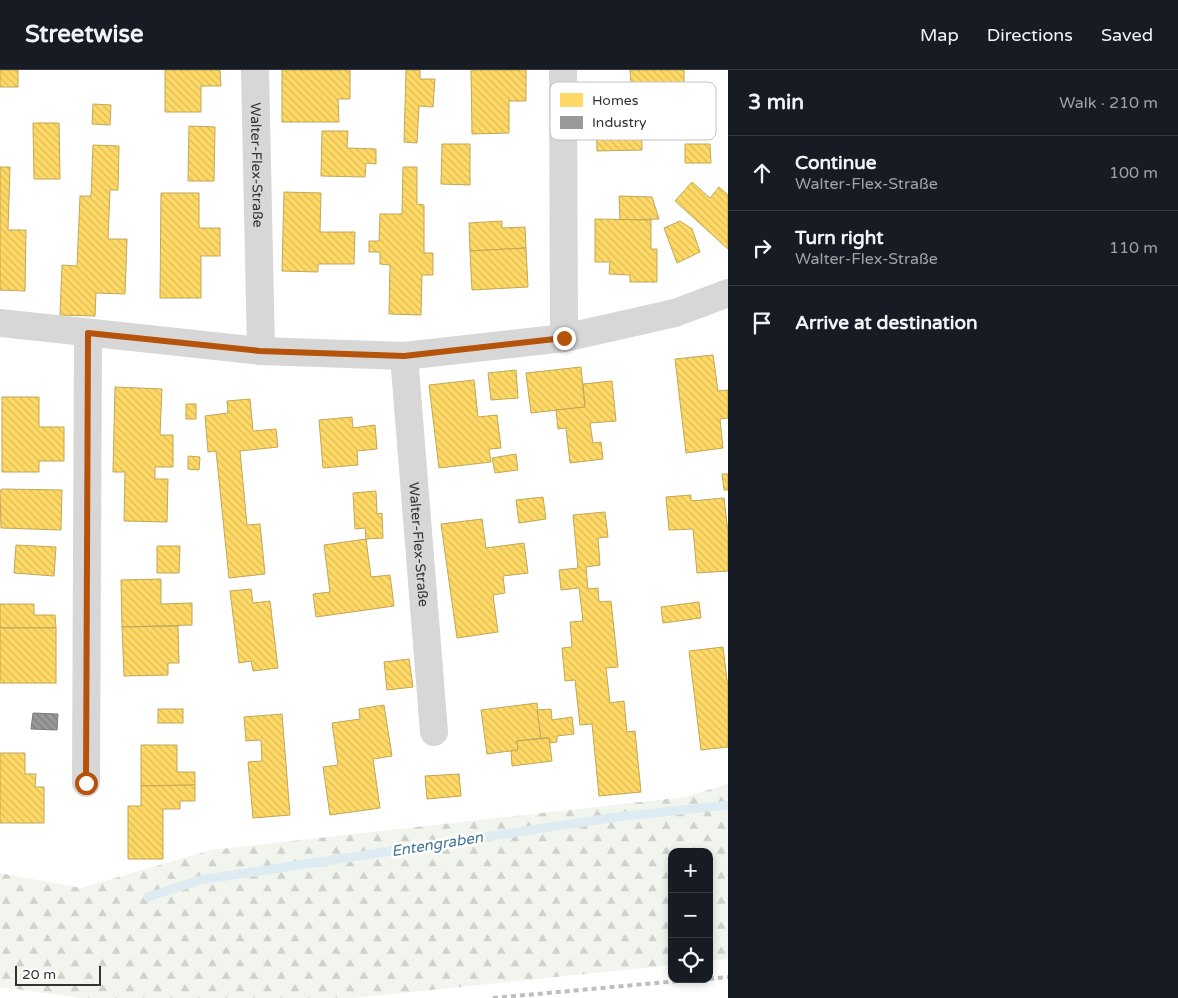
<!DOCTYPE html>
<meta charset="utf-8">
<style>
body{margin:0;font-family:"Varela Round",sans-serif;background:#20242c;color:#f1f3f6}
.controls{position:absolute;right:15px;bottom:15px;display:grid;overflow:hidden;border-radius:10px;box-shadow:0 2px 8px #0003}
.controls button{width:45px;height:45px;display:grid;place-items:center;padding:0;border:0;border-bottom:1px solid #363941;background:#171b24;color:#f1f3f6;font:25px sans-serif}
.scale{position:absolute;left:15px;bottom:12px;width:86px;box-sizing:border-box;padding-left:5px;border:2px solid #333;border-top:0;font-size:14px;line-height:18px;white-space:nowrap;color:#333;-webkit-text-stroke:4px #fff;paint-order:stroke}
.stop{position:absolute;width:15px;height:15px;margin:-11px;border:4px solid #b45309;border-radius:50%;background:#fff}
.stop.end{background:#b45309;border-color:#fff;box-shadow:0 1px 5px #0008}
.list{margin:0;padding:0;list-style:none}
h2{display:flex;justify-content:space-between;align-items:center;height:65px;margin:0;padding:0 20px;font-size:21px}
h2 small{font-size:16px;font-weight:400;color:#9ea1a6}
.list li{display:grid;grid-template-columns:32px 1fr auto;gap:15px;align-items:center;box-sizing:border-box;height:75px;padding:0 20px;border-top:1px solid #363941}
.list b{display:block;font-size:19px;white-space:nowrap}
.list p{margin:0;font-size:16px;white-space:nowrap;color:#9ea1a6}
.list em{font-size:16px;font-style:normal;color:#9ea1a6}
.icon{flex:none;width:28px;height:28px;fill:none;stroke:currentColor;stroke-width:2;stroke-linecap:round;stroke-linejoin:round}
.map{position:relative;flex:none;width:728px;height:928px;overflow:hidden}
header{display:flex;align-items:center;gap:30px;box-sizing:border-box;height:70px;padding:0 25px;background:#171b24;border-bottom:1px solid #363941}
header strong{font-size:24px}
nav{display:flex;gap:28px;margin-inline-start:auto;font-size:18px}
main{display:flex}
aside{flex:1;background:#171b24}
.map>svg:first-child{display:block}
.forest{fill:url(#forest-firs)}
.homes{fill:url(#homes-back-hatch);stroke:#c2a757}
.industry{fill:url(#industry-back-hatch);stroke:#7a7a7a}
.lines{fill:none;stroke-linecap:round;stroke-linejoin:round}
.stream{stroke:#ddebf3;stroke-width:9}
.minor{stroke:#d7d7d7;stroke-width:28}
.rail{stroke:#bebebe;stroke-width:4;stroke-dasharray:5 4;stroke-linecap:butt}
.route{stroke:#b45309;stroke-width:6}
.labels{text-anchor:middle;stroke-width:5;stroke-linejoin:round;paint-order:stroke}
.street-label{font-size:14px;fill:#333;stroke:#fff}
.water-label{font-size:15px;font-style:italic;fill:#3f7597;stroke:#fff}
.key{fill:#fff;stroke:#c2c2c2;stroke-width:1}
.key-label{font-size:14px;fill:#333}
</style>
<header>
<strong>Streetwise</strong>
<nav><a>Map</a><a>Directions</a><a>Saved</a></nav>
</header>
<main>
<div class="map">
<svg width="728" height="928" viewBox="0 0 728 928">
<defs>
<pattern id="forest-firs" width="22" height="20" patternUnits="userSpaceOnUse" patternTransform="scale(1.25)"><rect width="22" height="20" fill="#f1f5ed"/><path d="M5 1l3.5 6h-7zM16 11l3.5 6h-7z" fill="#cfd2cc"/></pattern>
<pattern id="homes-back-hatch" width="6" height="6" patternUnits="userSpaceOnUse" patternTransform="scale(1.25)"><rect width="6" height="6" fill="#ffd966"/><path d="M-1 5l2 2M0 0l6 6M5-1l2 2" fill="none" stroke="#dbbb59"/></pattern>
<pattern id="industry-back-hatch" width="6" height="6" patternUnits="userSpaceOnUse" patternTransform="scale(1.25)"><rect width="6" height="6" fill="#999"/><path d="M-1 5l2 2M0 0l6 6M5-1l2 2" fill="none" stroke="#7d7d7d"/></pattern>
</defs>
<rect width="100%" height="100%" fill="#fff"/>
<polygon class="forest" points="728,714 728,889 709,891 709,782 672,782 672,895 353,928 83,928 0,917 0,803 81,818 211,780 685,727"/>
<g class="homes">
<rect x="0" y="0" width="18" height="17"/>
<polygon points="165,0 220,0 221,16 201,16 201,42 165,42"/>
<polygon points="282,0 350,0 350,29 338,29 339,52 282,52"/>
<polygon points="406,0 420,0 420,9 435,9 433,37 419,36 417,73 404,72"/>
<polygon points="471,0 526,0 526,31 509,31 509,63 472,64"/>
<polygon points="630,0 684,0 684,16 631,16"/>
<polygon points="641,25 642,80 597,81 596,26"/>
<polygon points="93,34 111,35 110,55 92,54"/>
<polygon points="33,53 59,53 60,109 34,109"/>
<polygon points="189,56 215,57 214,111 188,111"/>
<polygon points="322,61 348,61 347,78 376,79 376,94 366,93 365,107 321,106"/>
<polygon points="442,74 470,74 470,115 441,114"/>
<polygon points="685,74 710,74 711,93 685,93"/>
<polygon points="93,75 119,76 118,120 110,120 108,169 127,169 125,224 96,223 95,246 60,245 62,195 77,196 80,126 91,126"/>
<polygon points="0,97 10,97 8,160 26,160 25,221 0,220"/>
<polygon points="403,97 417,97 417,134 424,135 424,183 433,183 433,205 422,205 421,245 389,244 390,195 380,194 380,182 369,182 369,171 379,171 380,144 402,144"/>
<polygon points="692,112 710,128 719,117 728,125 728,179 675,131"/>
<polygon points="284,122 321,123 320,162 355,162 354,194 318,194 318,202 282,201"/>
<polygon points="161,123 199,123 199,158 220,158 220,186 201,186 201,228 160,228"/>
<polygon points="619,126 652,127 659,149 620,150"/>
<polygon points="595,149 651,150 651,179 657,179 657,212 630,212 630,205 609,204 610,192 595,192"/>
<polygon points="502,151 502,158 525,157 526,178 470,181 469,153"/>
<polygon points="680,151 692,159 700,182 677,193 664,158"/>
<polygon points="526,178 528,217 472,220 470,181"/>
<polygon points="713,285 718,321 728,320 728,348 720,349 723,378 686,383 675,289"/>
<polygon points="581,297 585,337 531,343 526,303"/>
<polygon points="516,300 518,328 491,330 488,303"/>
<polygon points="474,310 478,347 497,345 501,378 489,379 491,392 439,398 429,315"/>
<polygon points="612,311 616,351 590,353 593,373 601,372 603,389 570,393 566,358 558,359 556,340 585,337 583,314"/>
<polygon points="115,317 162,319 160,365 173,365 173,397 155,397 155,409 168,409 167,452 124,451 125,402 113,402"/>
<polygon points="2,327 39,327 39,357 64,357 64,391 39,391 39,402 2,402"/>
<polygon points="250,329 253,361 276,359 278,377 240,381 247,455 260,454 265,504 229,508 216,381 208,382 205,346 228,343 227,331"/>
<rect x="186" y="334" width="10" height="15"/>
<polygon points="352,347 353,358 375,355 377,379 357,381 358,395 323,398 319,350"/>
<polygon points="516,384 518,400 495,403 492,388"/>
<polygon points="188,386 200,387 199,400 188,399"/>
<polygon points="722,404 728,404 728,420 724,420"/>
<polygon points="2,419 62,420 61,460 1,458 0,421"/>
<polygon points="376,421 377,444 382,443 383,468 366,469 365,458 355,459 353,423"/>
<polygon points="691,425 691,431 724,428 728,462 728,501 697,503 693,459 669,460 666,427"/>
<polygon points="543,427 546,449 519,453 516,430"/>
<polygon points="605,442 608,467 598,468 600,495 586,497 588,519 598,518 599,532 611,531 618,597 606,598 610,633 624,631 627,662 635,661 641,722 599,726 592,654 580,655 575,610 565,611 562,578 572,577 570,552 583,551 579,518 561,520 559,500 578,498 573,445"/>
<polygon points="482,449 486,478 524,473 528,503 503,506 505,523 493,525 498,562 457,568 441,454"/>
<polygon points="366,469 371,507 390,505 394,536 316,547 313,524 330,522 324,475"/>
<polygon points="16,475 56,477 54,506 14,503"/>
<polygon points="157,476 180,476 179,503 157,503"/>
<polygon points="161,509 161,534 192,533 192,555 122,557 121,510"/>
<polygon points="251,519 253,533 270,531 278,598 253,601 251,591 239,593 230,521"/>
<polygon points="699,532 701,548 663,553 661,537"/>
<polygon points="0,534 34,534 34,545 55,545 56,558 0,558"/>
<polygon points="178,556 179,593 168,593 168,605 124,606 122,557"/>
<rect x="0" y="558" width="56" height="55"/>
<polygon points="723,577 727,610 728,610 728,677 701,680 689,581"/>
<polygon points="409,589 413,617 387,620 384,592"/>
<polygon points="537,633 541,668 517,671 518,680 487,684 481,640"/>
<polygon points="384,635 392,686 373,689 380,738 330,745 323,697 338,695 332,653 360,649 359,639"/>
<rect x="158" y="639" width="25" height="14"/>
<polygon points="551,639 552,650 572,647 574,664 557,666 557,672 549,673 549,668 541,668 537,640"/>
<polygon points="282,644 290,745 253,748 248,692 262,691 261,670 246,671 244,647"/>
<polygon points="549,668 552,691 512,696 511,681 518,680 517,671"/>
<polygon points="141,675 177,675 177,702 195,702 195,715 141,716"/>
<polygon points="0,683 25,683 25,704 36,704 35,717 44,717 44,753 0,753"/>
<polygon points="459,704 461,726 427,729 425,706"/>
<polygon points="195,715 195,731 180,731 180,739 163,739 163,789 128,789 128,736 141,736 141,716"/>
</g>
<polygon class="industry" points="33,643 58,644 57,660 31,659"/>
<g class="lines">
<polyline class="stream" points="148,827 200,810 617,747 728,735"/>
<g class="minor">
<path id="s1" d="M255,0L261,281"/>
<polyline points="563,0 564,268"/>
<polyline points="0,253 261,281 404,286 564,268 675,243 728,223"/>
<path id="s2" d="M404,286L434,662"/>
<polyline points="86,713 88,263"/>
</g>
<g class="rail">
<polyline points="709,909 728,907"/>
<polyline points="493,928 700,909"/>
</g>
</g>
<g class="lines">
<polyline class="route" points="86,713 88,263 260,281 404,286 564,268"/>
</g>
<g class="labels">
<g class="street-label">
<text dy="5" stroke="none"><textPath href="#s1" startOffset="95">Walter-Flex-Straße</textPath></text>
<text dy="5" stroke="none"><textPath href="#s2" startOffset="189">Walter-Flex-Straße</textPath></text>
</g>
<g class="water-label">
<text transform="translate(437 774) rotate(-9)" y="5">Entengraben</text>
</g>
</g>
<rect x="550" y="12" width="166" height="58" rx="8" class="key"/>
<rect x="560" y="23" width="23" height="14" fill="#ffd966"/>
<rect x="560" y="46" width="23" height="13" fill="#999"/>
<g class="key-label">
<text x="592" y="35">Homes</text>
<text x="592" y="57">Industry</text>
</g>
</svg>
<div class="controls">
<button>+</button>
<button>−</button>
<button><svg class="icon" aria-label="locate" viewBox="0 0 24 24"><circle cx="12" cy="12" r="6"/><path d="M12 2v4M12 18v4M2 12h4M18 12h4"/></svg></button>
</div>
<div class="scale">20 m</div>
<div class="stop" style="left:86px;top:713px"></div>
<div class="stop end" style="left:564px;top:268px"></div>
</div>
<aside>
<h2>3 min<small>Walk · 210 m</small></h2>
<ul class="list">
<li><svg class="icon" aria-label="ahead" viewBox="0 0 24 24"><path d="M12 20V5M6 11l6-6 6 6"/></svg><div><b>Continue</b><p>Walter-Flex-Straße</p></div><em>100 m</em></li>
<li><svg class="icon" aria-label="right" viewBox="0 0 24 24"><path d="M7 20v-9h11M14 6l5 5-5 5"/></svg><div><b>Turn right</b><p>Walter-Flex-Straße</p></div><em>110 m</em></li>
<li><svg class="icon" aria-label="arrive" viewBox="0 0 24 24"><path d="M6 21V4h12l-3 4 3 4H6"/></svg><div><b>Arrive at destination</b></div></li>
</ul>
</aside>
</main>
